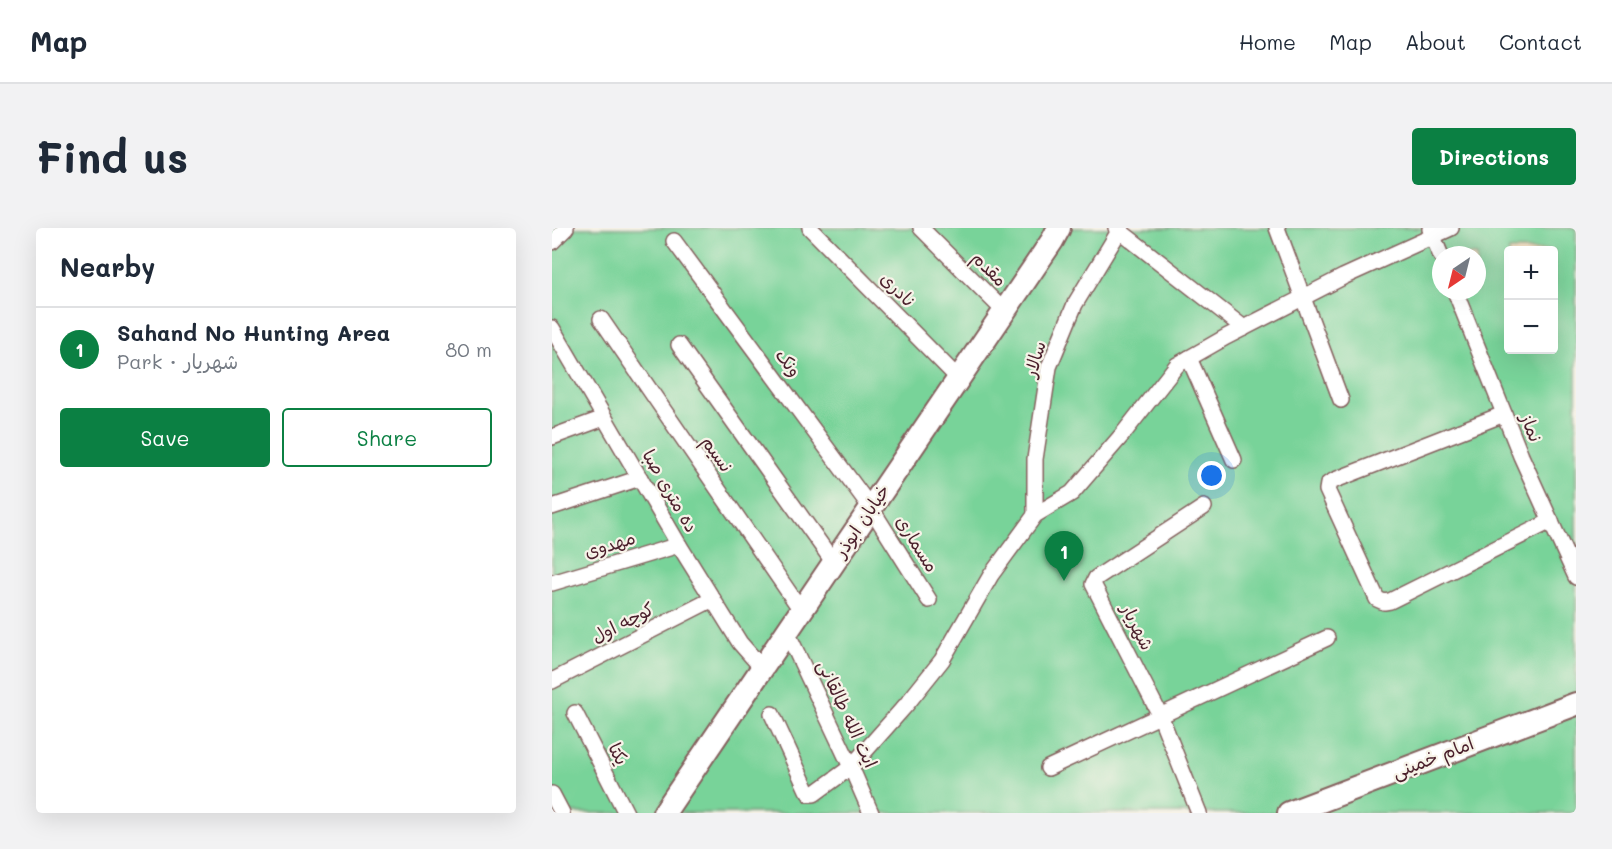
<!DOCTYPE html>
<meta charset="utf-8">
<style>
body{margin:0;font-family:Mali,"Playpen Sans Arabic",sans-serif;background:#f2f2f3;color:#1f2937}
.controls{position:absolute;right:18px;top:18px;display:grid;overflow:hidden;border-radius:6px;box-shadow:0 6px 24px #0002}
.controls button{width:54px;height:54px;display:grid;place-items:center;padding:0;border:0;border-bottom:2px solid #e0e1e3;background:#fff;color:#1f2937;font:30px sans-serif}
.compass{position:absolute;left:880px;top:18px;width:54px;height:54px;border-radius:50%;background:#fff;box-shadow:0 6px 24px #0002;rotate:215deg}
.you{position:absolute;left:660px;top:248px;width:21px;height:21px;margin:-15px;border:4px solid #fff;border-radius:50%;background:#1a73e8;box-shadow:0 0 0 9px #1a73e833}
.badge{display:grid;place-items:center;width:39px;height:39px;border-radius:50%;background:#0b8043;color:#fff;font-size:20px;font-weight:700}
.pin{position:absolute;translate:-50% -50px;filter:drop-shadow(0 2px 3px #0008)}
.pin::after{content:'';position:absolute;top:32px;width:21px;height:18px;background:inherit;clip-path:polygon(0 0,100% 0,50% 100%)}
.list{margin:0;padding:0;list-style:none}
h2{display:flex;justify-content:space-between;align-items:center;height:78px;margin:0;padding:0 24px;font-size:26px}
h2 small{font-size:20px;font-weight:400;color:#747a83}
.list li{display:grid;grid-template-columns:39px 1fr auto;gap:18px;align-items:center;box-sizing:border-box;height:84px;padding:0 24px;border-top:2px solid #e0e1e3}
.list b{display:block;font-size:22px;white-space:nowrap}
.list p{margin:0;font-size:20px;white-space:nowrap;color:#747a83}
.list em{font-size:20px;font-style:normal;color:#747a83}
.actions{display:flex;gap:12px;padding:18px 24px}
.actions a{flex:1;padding:14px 0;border:2px solid #0b8043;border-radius:6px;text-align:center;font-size:21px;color:#0b8043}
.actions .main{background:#0b8043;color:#fff}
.map{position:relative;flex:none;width:1024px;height:585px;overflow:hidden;border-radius:6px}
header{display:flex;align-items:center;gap:36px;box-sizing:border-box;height:84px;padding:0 30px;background:#fff;border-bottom:2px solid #e0e1e3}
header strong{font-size:28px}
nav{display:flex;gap:33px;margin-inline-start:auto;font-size:21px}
.intro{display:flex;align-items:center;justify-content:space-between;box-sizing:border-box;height:144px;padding:0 36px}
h1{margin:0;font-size:42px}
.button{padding:15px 27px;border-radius:6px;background:#0b8043;color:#fff;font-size:21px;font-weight:700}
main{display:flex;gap:36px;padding:0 36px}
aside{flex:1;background:#fff;border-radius:6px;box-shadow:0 6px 24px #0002}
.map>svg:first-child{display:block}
.green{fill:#78d399;stroke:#617962;stroke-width:1.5;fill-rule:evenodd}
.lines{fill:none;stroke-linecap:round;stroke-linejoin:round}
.street-casing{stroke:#85605d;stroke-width:18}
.secondary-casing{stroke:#85605d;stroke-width:26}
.street{stroke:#fff;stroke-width:15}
.secondary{stroke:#fff;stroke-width:22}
.labels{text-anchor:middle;stroke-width:4.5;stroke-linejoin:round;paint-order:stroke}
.street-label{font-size:18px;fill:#4a1f2b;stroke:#f7f3e8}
</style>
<header>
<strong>Map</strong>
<nav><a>Home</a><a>Map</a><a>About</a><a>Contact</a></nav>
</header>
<div class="intro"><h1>Find us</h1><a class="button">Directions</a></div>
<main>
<aside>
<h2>Nearby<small></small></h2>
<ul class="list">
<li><span class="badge">1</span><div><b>Sahand No Hunting Area</b><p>Park · شهریار</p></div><em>80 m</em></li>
</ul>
<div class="actions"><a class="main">Save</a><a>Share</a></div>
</aside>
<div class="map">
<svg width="1024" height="585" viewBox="0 0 1024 585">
<rect width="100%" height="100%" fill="#f7f3e8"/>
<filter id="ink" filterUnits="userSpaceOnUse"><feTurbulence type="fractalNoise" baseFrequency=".0167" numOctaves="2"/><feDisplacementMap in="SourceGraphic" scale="12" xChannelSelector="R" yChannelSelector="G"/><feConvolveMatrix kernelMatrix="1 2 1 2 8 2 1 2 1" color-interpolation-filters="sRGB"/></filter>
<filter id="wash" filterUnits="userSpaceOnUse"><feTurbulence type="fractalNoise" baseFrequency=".008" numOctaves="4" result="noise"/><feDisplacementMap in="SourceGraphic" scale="24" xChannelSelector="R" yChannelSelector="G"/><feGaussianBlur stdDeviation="1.35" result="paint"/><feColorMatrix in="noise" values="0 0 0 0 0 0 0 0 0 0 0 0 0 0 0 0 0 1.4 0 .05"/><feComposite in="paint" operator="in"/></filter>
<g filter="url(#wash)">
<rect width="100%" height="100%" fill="#f3daba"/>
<path class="green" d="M0,0H1024V585H0ZM957,22H1002V122H957ZM889,27H925V63H889Z"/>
</g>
<g filter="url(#ink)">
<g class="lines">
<g class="street-casing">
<g id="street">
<polyline points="258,0 407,151"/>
<polyline points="369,0 452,83"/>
<polyline points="564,0 692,100"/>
<polyline points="725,0 789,172"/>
<polyline points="878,1 889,28"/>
<polyline points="122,13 319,280 377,372"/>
<polyline points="0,14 14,0"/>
<polyline points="903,63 969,228 1024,349"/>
<polyline points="49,91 249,382"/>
<polyline points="0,100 127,317 188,415 210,440"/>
<polyline points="127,117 282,335"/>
<polyline points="637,130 682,232"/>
<polyline points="952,186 783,252 776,256 775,262 825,371 832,374 838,373 999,293"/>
<polyline points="0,209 52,190"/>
<polyline points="0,279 88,250"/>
<polyline points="483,287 483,231 497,139 523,76 569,0"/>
<polyline points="0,355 127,317"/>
<polyline points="235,404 299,539 319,585"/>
<polyline points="0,453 161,371"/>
<polyline points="23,485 74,585"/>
<polyline points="220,486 255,562 258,566 262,566 299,539 354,477 390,432 439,347 483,287 520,265 570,207 625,137 674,109 791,49 899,0"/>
<polyline points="496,540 775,410"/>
<polyline points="0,566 10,585"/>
<polyline points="647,585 608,487 541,356 544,350 652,279"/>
</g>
</g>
<g class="secondary-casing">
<g id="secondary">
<polyline points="112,585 500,13 507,0"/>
<polyline points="737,585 1024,476"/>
</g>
</g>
<use href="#street" class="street"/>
<use href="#secondary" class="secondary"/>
</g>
</g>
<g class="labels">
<g class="street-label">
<text transform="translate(437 41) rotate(45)" y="6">مقدم</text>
<text transform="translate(346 62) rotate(45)" y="6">نادری</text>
<text transform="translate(483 131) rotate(-73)" y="6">سالار</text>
<text transform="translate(236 135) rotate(53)" y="6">ونک</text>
<text transform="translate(979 200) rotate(68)" y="6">نماز</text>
<text transform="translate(165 226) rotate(55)" y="6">نسیم</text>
<text transform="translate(118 263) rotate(60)" y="6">ده متری صبا</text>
<text transform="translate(310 293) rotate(-56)" y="6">خیابان ابوذر</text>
<text transform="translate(365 316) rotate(58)" y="6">مسماری</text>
<text transform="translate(58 317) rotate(-17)" y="6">مهدوی</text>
<text transform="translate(71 395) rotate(-27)" y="6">کوچه اول</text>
<text transform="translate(585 399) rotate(63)" y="6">شهریار</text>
<text transform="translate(295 486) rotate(65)" y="6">ایت الله طالقانی</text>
<text transform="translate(66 526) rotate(63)" y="6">یکتا</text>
<text transform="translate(881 530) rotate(-21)" y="6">امام خمینی</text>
</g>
</g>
</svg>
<div class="controls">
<button>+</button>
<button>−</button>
</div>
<svg class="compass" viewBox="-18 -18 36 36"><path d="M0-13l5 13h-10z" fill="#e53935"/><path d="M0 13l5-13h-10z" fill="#747a83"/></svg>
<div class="you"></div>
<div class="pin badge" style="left:512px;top:353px">1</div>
</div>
</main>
